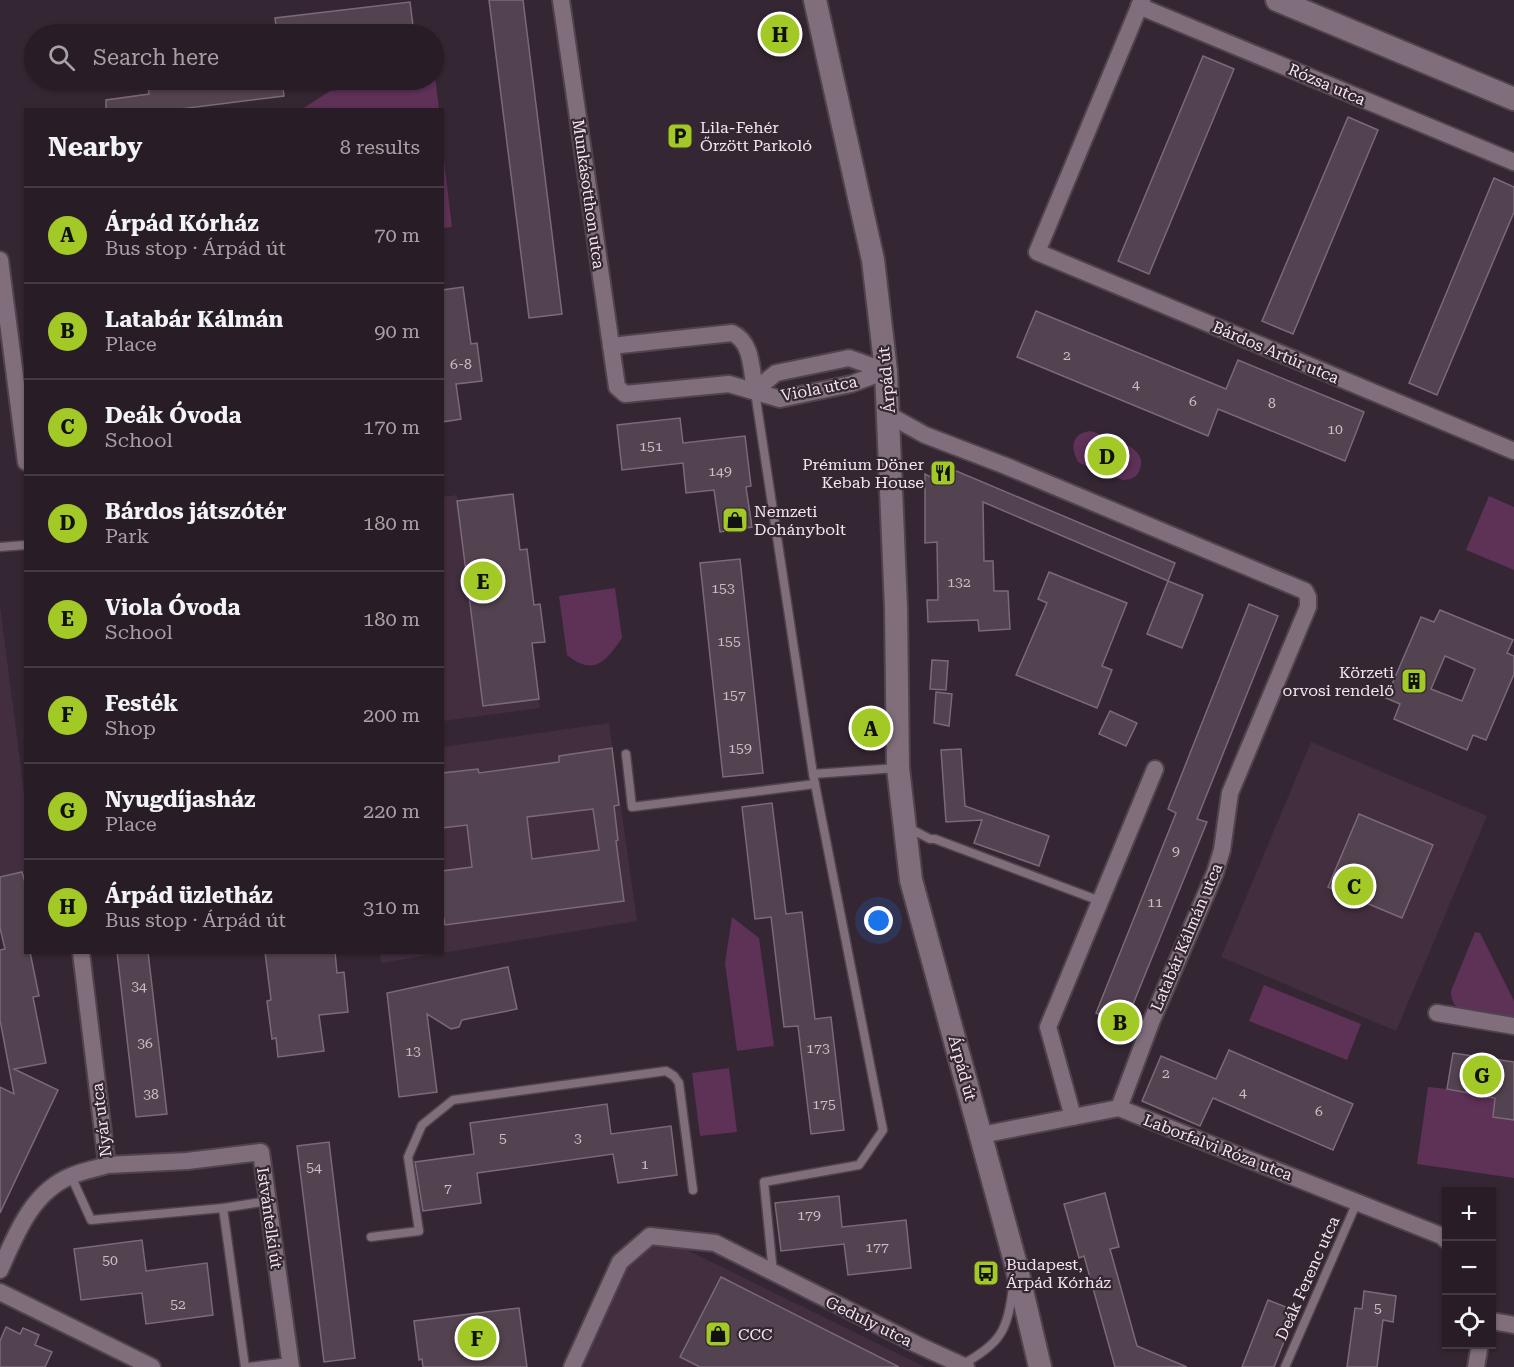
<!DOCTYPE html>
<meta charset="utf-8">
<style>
body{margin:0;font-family:"Roboto Serif",serif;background:#30252e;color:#f1f3f6}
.controls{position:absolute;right:18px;bottom:18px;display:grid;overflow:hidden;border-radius:0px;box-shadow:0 2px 4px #0004}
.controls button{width:54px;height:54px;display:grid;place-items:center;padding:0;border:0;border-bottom:2px solid #443a43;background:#281c26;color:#f1f3f6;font:30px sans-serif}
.you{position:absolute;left:879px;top:921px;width:21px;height:21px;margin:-15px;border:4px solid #fff;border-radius:50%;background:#1a73e8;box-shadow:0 0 0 9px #1a73e833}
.badge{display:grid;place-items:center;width:39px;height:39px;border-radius:50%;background:#a3c927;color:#111;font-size:20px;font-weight:700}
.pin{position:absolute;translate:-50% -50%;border:3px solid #fff;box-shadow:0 2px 6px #0006}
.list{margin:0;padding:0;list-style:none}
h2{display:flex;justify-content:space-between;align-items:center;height:78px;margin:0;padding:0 24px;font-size:26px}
h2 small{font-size:20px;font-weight:400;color:#a5a1a7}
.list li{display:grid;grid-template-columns:39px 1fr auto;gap:18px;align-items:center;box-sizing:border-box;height:96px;padding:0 24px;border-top:2px solid #443a43}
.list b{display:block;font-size:22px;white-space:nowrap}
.list p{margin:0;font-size:20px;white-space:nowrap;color:#a5a1a7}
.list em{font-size:20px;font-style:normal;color:#a5a1a7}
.icon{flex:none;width:33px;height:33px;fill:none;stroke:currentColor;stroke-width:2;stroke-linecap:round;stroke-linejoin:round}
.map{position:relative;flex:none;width:1514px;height:1367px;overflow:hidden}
.search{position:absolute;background:#281c26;box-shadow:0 2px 4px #0004;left:24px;top:24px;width:420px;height:66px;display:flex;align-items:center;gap:15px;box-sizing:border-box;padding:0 21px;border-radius:33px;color:#a5a1a7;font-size:22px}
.panel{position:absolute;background:#281c26;box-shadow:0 2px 4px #0004;left:24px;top:108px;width:420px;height:846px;border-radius:0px}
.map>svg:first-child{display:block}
.built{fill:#422e3f}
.green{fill:#5e3157}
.building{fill:#534350;stroke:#7b6978;stroke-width:1.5;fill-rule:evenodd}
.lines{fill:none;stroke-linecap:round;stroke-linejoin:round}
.lane-casing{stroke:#50434d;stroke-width:11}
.street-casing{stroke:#50434d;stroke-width:20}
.secondary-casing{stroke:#50434d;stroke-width:26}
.lane{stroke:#806e7d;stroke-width:8}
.street{stroke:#806e7d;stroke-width:16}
.secondary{stroke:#806e7d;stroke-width:22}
.labels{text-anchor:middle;stroke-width:4.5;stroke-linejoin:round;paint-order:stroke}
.number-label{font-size:14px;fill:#cabec7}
.street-label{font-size:16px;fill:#f1e7ef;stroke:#352633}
.poi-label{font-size:16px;fill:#f1e7ef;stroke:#352633;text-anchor:start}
</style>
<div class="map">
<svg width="1514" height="1367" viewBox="0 0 1514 1367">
<rect width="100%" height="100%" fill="#352633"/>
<g class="built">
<polygon points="513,494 540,708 443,721 442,497 457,495 458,501"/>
<polygon points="0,606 26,808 25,895 0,901"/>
<polygon points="609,723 637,921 381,963 380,953 442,952 443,747"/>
<polygon points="1311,742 1487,816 1396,1031 1221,957"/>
<polygon points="654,1244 677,1245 925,1367 581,1367 627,1268"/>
</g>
<g class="green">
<polygon points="434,77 435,77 439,109 302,109 330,91 417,80 434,80"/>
<polygon points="442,144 452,227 443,228 442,228"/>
<path d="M1091,431C1108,438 1152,446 1139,472C1136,478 1129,480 1123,480L1079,463C1069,447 1072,433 1091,431Z"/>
<polygon points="1489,496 1514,507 1514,570 1466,550"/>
<path d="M615,588L622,638C606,661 594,677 567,655L559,596Z"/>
<polygon points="732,917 759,938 774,1046 737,1051 725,963"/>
<path d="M1475,932L1480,933L1514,1001V1018L1460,1010C1454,1005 1451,1000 1451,991Z"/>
<polygon points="1264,985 1361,1024 1347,1060 1249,1021"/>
<polygon points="1453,1053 1514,1062 1514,1178 1417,1164 1428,1087 1447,1089"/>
<polygon points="729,1068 737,1132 700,1136 692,1073"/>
</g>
<g class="building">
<polygon points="489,0 523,0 562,314 529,318"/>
<polygon points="410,2 414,34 277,34 275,18"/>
<polygon points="1203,56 1234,69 1149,274 1118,261"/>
<polygon points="147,80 282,80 284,96 172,110 106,110 106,100 149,94"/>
<polygon points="1348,117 1378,130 1293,334 1262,321"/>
<polygon points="1494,178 1514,187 1514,212 1437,395 1409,383"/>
<polygon points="463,287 471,344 477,343 482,381 456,384 461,419 442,422 442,290"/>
<polygon points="1036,311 1226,389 1238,360 1364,412 1345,461 1218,409 1208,436 1017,357"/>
<polygon points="680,418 683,443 745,436 751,486 746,487 752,527 720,532 714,490 686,493 683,463 622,470 617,425"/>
<polygon points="942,465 1175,563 1168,581 983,502 984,561 993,561 994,591 1008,591 1010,629 979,631 978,620 928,622 927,600 938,600 937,542 925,543 925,474 936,480"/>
<polygon points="513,494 520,550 527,549 534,605 540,604 545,642 532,643 539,699 483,706 457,501"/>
<polygon points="740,559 763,773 723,777 700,563"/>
<polygon points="1049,572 1127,603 1102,666 1112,670 1097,708 1016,675 1047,603 1038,599"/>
<polygon points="1168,581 1203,595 1182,648 1147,634"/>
<polygon points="1249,604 1278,616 1197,819 1207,822 1125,1024 1096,1013 1176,813 1168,809"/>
<path d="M1440,610L1513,640L1507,653L1514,656V674L1486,740L1473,735L1467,750L1394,719L1400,704L1386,698L1421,617L1434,622ZM1445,656L1475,669L1462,701L1431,689Z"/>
<polygon points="932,660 948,661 946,690 930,689"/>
<polygon points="936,692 952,694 949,726 934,723"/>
<polygon points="1110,711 1137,723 1126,746 1099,734"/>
<path d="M612,748L619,805L614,806L618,840L616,841L624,901L445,925L442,909V871L472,867L467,825L442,828V773L478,769L479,773L559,762V756ZM593,809L599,850L532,859L527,817Z"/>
<polygon points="961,749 965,806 1049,836 1039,866 974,843 982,820 946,822 941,750"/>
<polygon points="772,803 786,914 802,912 815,1019 831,1017 844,1130 811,1134 798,1026 784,1027 771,917 755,919 742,807"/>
<polygon points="1359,814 1433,845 1402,918 1328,887"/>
<polygon points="22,872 26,886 26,952 30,952 39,996 33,997 46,1063 14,1069 58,1090 0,1213 0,1087 14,1094 0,1020 0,950 5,949 0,928 0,877"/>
<polygon points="117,952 148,952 167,1114 136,1117"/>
<polygon points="265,952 335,952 337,973 344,972 348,1012 319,1015 324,1051 278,1057 276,1038 272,1039 267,1001 271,1000"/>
<polygon points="508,967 517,1009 462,1020 459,1027 451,1029 427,1014 437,1092 399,1097 387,993"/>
<polygon points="1229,1050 1353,1104 1333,1150 1213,1098 1200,1126 1142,1101 1161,1056 1216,1079"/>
<polygon points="1453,1053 1514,1062 1514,1120 1493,1117 1495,1098 1447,1089"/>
<polygon points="607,1104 611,1134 671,1126 677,1175 618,1183 613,1154 477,1173 481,1203 423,1211 415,1162 474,1154 470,1123"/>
<polygon points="329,1142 355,1358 324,1362 297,1146"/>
<polygon points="1105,1193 1119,1247 1110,1249 1137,1346 1187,1367 1115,1367 1084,1256 1079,1258 1064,1204"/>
<polygon points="839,1196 842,1227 906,1220 911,1268 848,1275 844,1244 781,1251 775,1203"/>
<polygon points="142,1240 146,1271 207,1263 213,1315 146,1324 142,1293 81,1300 74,1249"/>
<polygon points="721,1277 899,1367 700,1367 680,1357"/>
<polygon points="1364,1291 1396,1296 1393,1322 1383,1320 1377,1367 1347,1367 1355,1308 1362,1309"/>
<polygon points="1268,1300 1296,1311 1274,1367 1242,1367"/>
<polygon points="519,1308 527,1367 423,1367 422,1359 419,1360 414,1321"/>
<polygon points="6,1327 20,1334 23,1328 39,1335 35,1345 52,1352 45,1367 0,1367 0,1341"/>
</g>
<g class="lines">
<g class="lane-casing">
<g id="lane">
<polyline points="755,392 813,774 883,1130 859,1165 764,1182 773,1273"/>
<polyline points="0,547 26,545"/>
<polyline points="626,754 632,807 815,784"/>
<polyline points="813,774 897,768"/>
<polyline points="907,827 930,839 935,839 1100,901"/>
<polyline points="71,1176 91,1220 223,1208 245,1367"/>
<polyline points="223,1208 268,1201"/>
<polyline points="371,1237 419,1231 408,1157 422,1125 453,1100 666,1071 674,1076 679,1083 693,1190"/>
<path d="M961,1365C1001,1344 1008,1330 1013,1286"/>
<polyline points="249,1367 290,1362"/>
<polyline points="1285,1367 1357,1202"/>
</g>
</g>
<g class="street-casing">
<g id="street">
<polyline points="561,0 617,387 625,394 729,384 780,399 851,384 886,371"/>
<polyline points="1142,0 1037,252 1514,451"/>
<polyline points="1139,6 1514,162"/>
<polyline points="0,260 26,462"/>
<path d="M611,346L732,333C753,342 751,371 755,390"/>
<polyline points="755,390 776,373 849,358 886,371"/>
<polyline points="889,415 925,435 1006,466 1305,591 1308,597 1308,607 1230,793 1222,850 1215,873 1152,1020 1119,1108"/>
<polyline points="1437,1013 1514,1026"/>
<polyline points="1073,1117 1048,1027 1155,769"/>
<polyline points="981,1135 1119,1108 1442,1236 1446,1240"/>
<polyline points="107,1165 187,1161 261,1152 291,1367"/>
<path d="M0,1270C16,1234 32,1192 71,1176C82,1171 95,1169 107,1165L81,952"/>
<polyline points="0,1292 152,1367"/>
<polyline points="1492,1321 1514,1325"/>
<polyline points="572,1367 620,1262 650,1236 715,1243 916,1344 966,1367"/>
<polyline points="1476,1367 1480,1344"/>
</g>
</g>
<g class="secondary-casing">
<g id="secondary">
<polyline points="815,0 873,260 886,371 896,608 898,768 911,880 1016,1265 1040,1367"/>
<polyline points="1277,0 1514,99"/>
</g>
</g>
<use href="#lane" class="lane"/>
<use href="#street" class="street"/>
<use href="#secondary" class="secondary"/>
</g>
<defs>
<g id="parking-square" transform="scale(1.35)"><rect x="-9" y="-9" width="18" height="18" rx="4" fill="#a3c927" stroke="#352633"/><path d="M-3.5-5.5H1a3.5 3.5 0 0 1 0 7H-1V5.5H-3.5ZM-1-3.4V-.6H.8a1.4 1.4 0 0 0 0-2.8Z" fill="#111"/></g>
<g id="restaurant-square" transform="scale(1.35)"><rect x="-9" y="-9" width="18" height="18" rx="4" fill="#a3c927" stroke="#352633"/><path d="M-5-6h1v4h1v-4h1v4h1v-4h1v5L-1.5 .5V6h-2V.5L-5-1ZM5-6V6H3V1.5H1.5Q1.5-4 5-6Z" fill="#111"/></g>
<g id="shop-square" transform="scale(1.35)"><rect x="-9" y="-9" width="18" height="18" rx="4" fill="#a3c927" stroke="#352633"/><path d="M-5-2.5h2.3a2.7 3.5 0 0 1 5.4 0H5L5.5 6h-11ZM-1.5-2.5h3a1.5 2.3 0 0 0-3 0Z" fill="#111"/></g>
<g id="building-square" transform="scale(1.35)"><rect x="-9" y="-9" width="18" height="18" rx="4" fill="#a3c927" stroke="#352633"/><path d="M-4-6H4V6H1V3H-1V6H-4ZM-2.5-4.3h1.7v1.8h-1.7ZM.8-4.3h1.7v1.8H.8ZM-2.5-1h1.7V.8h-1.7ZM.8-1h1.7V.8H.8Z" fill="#111"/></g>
<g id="bus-square" transform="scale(1.35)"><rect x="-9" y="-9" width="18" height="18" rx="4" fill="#a3c927" stroke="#352633"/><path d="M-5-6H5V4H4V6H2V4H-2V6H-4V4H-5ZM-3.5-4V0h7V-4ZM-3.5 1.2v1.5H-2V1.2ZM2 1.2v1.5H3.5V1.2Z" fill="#111"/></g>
</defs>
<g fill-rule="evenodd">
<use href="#parking-square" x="680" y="136"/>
<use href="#restaurant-square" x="943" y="473"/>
<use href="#shop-square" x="735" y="520"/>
<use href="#building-square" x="1414" y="681"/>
<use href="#bus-square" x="986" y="1273"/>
<use href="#shop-square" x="718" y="1334"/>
</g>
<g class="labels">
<g class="number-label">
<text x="1067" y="360">2</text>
<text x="461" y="369">6-8</text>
<text x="1136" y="389">4</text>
<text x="1193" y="406">6</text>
<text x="1272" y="408">8</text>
<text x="1335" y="434">10</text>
<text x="651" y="451">151</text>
<text x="720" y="476">149</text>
<text x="959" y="587">132</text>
<text x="723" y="593">153</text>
<text x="729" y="646">155</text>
<text x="734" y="700">157</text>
<text x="740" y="753">159</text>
<text x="1176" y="856">9</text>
<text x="1155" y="907">11</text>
<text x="139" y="991">34</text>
<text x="145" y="1048">36</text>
<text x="818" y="1053">173</text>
<text x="413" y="1056">13</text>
<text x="1166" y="1078">2</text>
<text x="1243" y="1097">4</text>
<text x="151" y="1099">38</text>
<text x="824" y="1109">175</text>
<text x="1319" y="1116">6</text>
<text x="503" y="1143">5</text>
<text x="578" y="1143">3</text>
<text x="645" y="1169">1</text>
<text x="314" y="1172">54</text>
<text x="448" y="1193">7</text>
<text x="809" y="1220">179</text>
<text x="877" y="1252">177</text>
<text x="110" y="1265">50</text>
<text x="178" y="1309">52</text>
<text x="1378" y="1313">5</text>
</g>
<g class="street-label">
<text transform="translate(1327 84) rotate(23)" y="6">Rózsa utca</text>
<text transform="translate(589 194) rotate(82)" y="6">Munkásotthon utca</text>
<text transform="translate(1276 352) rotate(23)" y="6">Bárdos Artúr utca</text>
<text transform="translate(886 380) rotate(-95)" y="6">Árpád út</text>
<text transform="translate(819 388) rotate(-11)" y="6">Viola utca</text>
<text transform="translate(1186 937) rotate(-67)" y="6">Latabár Kálmán utca</text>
<text transform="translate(963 1068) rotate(75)" y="6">Árpád út</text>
<text transform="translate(101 1120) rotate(-97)" y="6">Nyár utca</text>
<text transform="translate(1218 1147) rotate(21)" y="6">Laborfalvi Róza utca</text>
<text transform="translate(270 1218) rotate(82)" y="6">Istvántelki út</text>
<text transform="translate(1307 1278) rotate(-66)" y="6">Deák Ferenc utca</text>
<text transform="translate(869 1321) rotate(26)" y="6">Geduly utca</text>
</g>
<g class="poi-label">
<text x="700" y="133">Lila-Fehér<tspan x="700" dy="18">Őrzött Parkoló</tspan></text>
<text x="924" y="470" text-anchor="end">Prémium Döner<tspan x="924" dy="18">Kebab House</tspan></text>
<text x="754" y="517">Nemzeti<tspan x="754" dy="18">Dohánybolt</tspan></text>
<text x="1394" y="678" text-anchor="end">Körzeti<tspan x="1394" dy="18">orvosi rendelő</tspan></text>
<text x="1006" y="1270">Budapest,<tspan x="1006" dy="18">Árpád Kórház</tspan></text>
<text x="738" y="1340">CCC</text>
</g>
</g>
</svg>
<div class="controls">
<button>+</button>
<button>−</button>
<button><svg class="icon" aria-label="locate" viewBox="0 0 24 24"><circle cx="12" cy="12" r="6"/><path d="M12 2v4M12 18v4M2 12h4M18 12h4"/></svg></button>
</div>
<div class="you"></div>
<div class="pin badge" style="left:871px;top:728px">A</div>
<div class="pin badge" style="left:1120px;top:1022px">B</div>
<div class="pin badge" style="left:1354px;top:886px">C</div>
<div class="pin badge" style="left:1107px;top:456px">D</div>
<div class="pin badge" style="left:483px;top:581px">E</div>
<div class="pin badge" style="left:477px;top:1338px">F</div>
<div class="pin badge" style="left:1482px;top:1075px">G</div>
<div class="pin badge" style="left:780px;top:34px">H</div>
<div class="search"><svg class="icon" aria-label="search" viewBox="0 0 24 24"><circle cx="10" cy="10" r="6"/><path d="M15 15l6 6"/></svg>Search here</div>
<section class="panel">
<h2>Nearby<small>8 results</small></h2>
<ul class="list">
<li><span class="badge">A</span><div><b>Árpád Kórház</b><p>Bus stop · Árpád út</p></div><em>70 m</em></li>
<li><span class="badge">B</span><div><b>Latabár Kálmán</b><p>Place</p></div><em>90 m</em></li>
<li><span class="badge">C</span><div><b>Deák Óvoda</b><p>School</p></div><em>170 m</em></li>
<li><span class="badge">D</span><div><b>Bárdos játszótér</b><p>Park</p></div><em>180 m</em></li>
<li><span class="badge">E</span><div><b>Viola Óvoda</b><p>School</p></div><em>180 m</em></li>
<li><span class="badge">F</span><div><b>Festék</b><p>Shop</p></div><em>200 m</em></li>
<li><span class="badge">G</span><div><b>Nyugdíjasház</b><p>Place</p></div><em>220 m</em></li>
<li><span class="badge">H</span><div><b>Árpád üzletház</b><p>Bus stop · Árpád út</p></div><em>310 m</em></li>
</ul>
</section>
</div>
